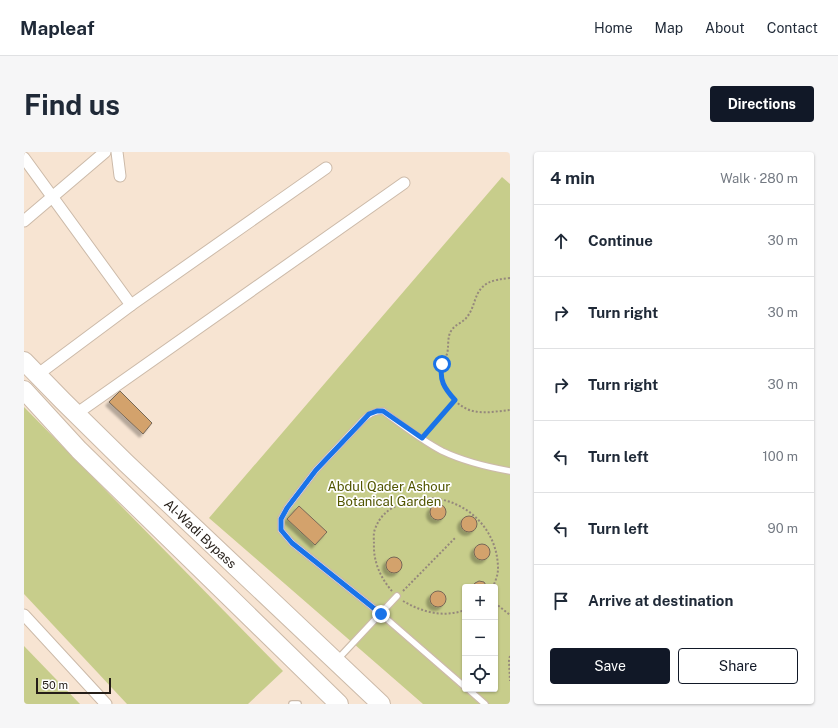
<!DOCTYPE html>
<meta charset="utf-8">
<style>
body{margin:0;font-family:"Public Sans",sans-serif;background:#f6f6f7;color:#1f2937}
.controls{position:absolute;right:12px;bottom:12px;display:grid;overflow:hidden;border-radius:4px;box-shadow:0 1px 3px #0004}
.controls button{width:36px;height:36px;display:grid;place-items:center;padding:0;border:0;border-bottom:1px solid #e0e1e3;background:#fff;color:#1f2937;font:20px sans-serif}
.scale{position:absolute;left:12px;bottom:10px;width:75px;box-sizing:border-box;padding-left:4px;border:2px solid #251e18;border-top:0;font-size:11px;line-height:14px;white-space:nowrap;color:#251e18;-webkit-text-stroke:3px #fff;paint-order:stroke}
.stop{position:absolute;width:12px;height:12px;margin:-9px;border:3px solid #1a73e8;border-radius:50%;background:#fff}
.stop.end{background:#1a73e8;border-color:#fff;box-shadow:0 1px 4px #0008}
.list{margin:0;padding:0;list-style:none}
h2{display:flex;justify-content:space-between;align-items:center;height:52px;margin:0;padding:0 16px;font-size:17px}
h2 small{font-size:13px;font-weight:400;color:#747a83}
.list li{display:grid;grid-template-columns:26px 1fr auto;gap:12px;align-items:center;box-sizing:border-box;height:72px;padding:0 16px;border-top:1px solid #e0e1e3}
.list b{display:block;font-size:15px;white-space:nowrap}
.list em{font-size:13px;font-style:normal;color:#747a83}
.actions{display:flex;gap:8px;padding:12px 16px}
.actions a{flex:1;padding:9px 0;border:1px solid #111827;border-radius:4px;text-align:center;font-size:14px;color:#111827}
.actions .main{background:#111827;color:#fff}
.icon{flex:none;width:22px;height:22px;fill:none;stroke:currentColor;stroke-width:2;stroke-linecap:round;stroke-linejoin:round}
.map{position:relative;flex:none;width:486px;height:552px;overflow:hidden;border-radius:4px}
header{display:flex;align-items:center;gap:24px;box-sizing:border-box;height:56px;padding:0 20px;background:#fff;border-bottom:1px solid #e0e1e3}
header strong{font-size:19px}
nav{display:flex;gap:22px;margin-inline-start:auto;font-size:14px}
.intro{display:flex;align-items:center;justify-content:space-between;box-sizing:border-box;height:96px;padding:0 24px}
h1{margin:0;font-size:28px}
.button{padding:10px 18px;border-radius:4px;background:#111827;color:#fff;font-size:14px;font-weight:700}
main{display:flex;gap:24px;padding:0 24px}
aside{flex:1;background:#fff;border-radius:4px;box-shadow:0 1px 3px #0004}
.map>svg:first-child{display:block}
.green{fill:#c7cd8b;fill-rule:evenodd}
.building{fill:#d3a26c;stroke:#766757;filter:url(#shadow)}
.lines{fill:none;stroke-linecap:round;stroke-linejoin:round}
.service-casing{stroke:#ccbaa9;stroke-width:8}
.minor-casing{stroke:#ccbaa9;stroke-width:13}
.primary-casing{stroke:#ccbaa9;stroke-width:20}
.path{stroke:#95887c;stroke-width:2;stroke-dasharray:2 2;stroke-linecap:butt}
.service{stroke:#fff;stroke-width:5.5}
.minor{stroke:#fff;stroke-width:11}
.primary{stroke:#fff;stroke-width:18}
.route{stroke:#1a73e8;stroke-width:5}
.labels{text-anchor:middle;stroke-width:3.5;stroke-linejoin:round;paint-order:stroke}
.park-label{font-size:13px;fill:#515500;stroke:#fff}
.street-label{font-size:13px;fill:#251e18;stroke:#fff}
</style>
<header>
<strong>Mapleaf</strong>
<nav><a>Home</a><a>Map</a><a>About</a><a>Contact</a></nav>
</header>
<div class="intro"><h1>Find us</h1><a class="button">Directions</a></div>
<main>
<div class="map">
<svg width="486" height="552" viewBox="0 0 486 552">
<defs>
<filter id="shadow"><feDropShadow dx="-3.5" dy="3.5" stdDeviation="1" flood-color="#0004"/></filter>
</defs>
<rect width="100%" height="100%" fill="#f7e4d2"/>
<g class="green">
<path d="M478,25L486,32V552H399L185,366ZM441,435H471V537H441Z"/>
<polygon points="0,255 259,519 224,552 103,552 0,442"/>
<polygon points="0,494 56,552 0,552"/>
</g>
<g class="building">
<polygon points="96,239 128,271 119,282 85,250"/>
<circle cx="414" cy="360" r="8"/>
<polygon points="275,354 303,380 291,393 263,367"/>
<circle cx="445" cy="372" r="8"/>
<circle cx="458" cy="400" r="8"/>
<circle cx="370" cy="413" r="8"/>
<polygon points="455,429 460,430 463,435 448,435 451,431"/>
<circle cx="414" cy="447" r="8"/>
</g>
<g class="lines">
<g class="service-casing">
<g id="service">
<polyline points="313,508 373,444"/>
<path d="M441,535L357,462L268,391L257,378V367L263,356L292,318L339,268C345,262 350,259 359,259C378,273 397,288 418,299C439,309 463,315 486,319"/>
<polyline points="444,537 461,552"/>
<polyline points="268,552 274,552"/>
</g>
</g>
<g class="minor-casing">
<g id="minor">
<polyline points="93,0 96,24"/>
<polyline points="0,6 107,153"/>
<polyline points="0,69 81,0"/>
<polyline points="13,223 107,153 302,16"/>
<polyline points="52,262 380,31"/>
<polyline points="0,463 82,552"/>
</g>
</g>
<g class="primary-casing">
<g id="primary">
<path id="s1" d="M0,209L39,249L102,311L357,552"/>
<polyline points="0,238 55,298 315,552"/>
</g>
</g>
<g class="path">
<path d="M486,126C468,128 457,130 451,148C449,154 447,160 443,165C439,171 431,172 427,179C423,185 425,195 423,202C420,209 416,215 417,223C419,238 434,256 449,259C461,262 474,259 486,258"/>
<polyline points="402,282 431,248"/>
<path d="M368,439C357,427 349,409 350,392C350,388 349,382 351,377C356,364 363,358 376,352C422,332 474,366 474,417C474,423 471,430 469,435"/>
<polyline points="379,439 432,385"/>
<path d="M379,449C398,460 419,466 441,458"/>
<polyline points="471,451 486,463"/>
<polyline points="486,504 485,508 486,529"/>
</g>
<use href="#service" class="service"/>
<use href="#minor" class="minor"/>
<use href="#primary" class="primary"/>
</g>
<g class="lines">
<path class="route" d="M357,462L268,391L257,378V367L263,356L292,318L345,262L353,259H359L398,286L431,248C420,236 415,228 418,212"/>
</g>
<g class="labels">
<g class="park-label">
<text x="365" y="339">Abdul Qader Ashour<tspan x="365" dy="15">Botanical Garden</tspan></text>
</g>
<g class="street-label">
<text dy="5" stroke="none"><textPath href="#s1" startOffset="247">Al-Wadi Bypass</textPath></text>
</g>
</g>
</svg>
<div class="controls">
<button>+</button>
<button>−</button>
<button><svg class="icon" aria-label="locate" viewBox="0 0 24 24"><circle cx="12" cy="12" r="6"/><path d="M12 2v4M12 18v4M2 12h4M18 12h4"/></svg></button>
</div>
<div class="scale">50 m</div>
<div class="stop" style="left:418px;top:212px"></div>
<div class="stop end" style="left:357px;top:462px"></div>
</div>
<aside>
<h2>4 min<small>Walk · 280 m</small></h2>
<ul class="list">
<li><svg class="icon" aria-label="ahead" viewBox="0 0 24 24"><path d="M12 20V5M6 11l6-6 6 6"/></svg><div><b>Continue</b></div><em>30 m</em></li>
<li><svg class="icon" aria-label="right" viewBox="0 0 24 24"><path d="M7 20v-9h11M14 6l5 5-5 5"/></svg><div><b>Turn right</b></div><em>30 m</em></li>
<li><svg class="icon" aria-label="right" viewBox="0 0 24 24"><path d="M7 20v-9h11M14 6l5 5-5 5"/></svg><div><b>Turn right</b></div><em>30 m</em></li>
<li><svg class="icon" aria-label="left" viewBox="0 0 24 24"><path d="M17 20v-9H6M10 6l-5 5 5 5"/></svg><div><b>Turn left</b></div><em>100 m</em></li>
<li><svg class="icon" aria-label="left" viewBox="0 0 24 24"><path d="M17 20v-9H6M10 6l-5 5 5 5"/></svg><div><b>Turn left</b></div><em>90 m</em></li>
<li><svg class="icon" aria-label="arrive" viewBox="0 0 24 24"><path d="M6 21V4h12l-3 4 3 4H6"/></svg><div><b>Arrive at destination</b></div></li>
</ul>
<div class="actions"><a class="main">Save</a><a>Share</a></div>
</aside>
</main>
